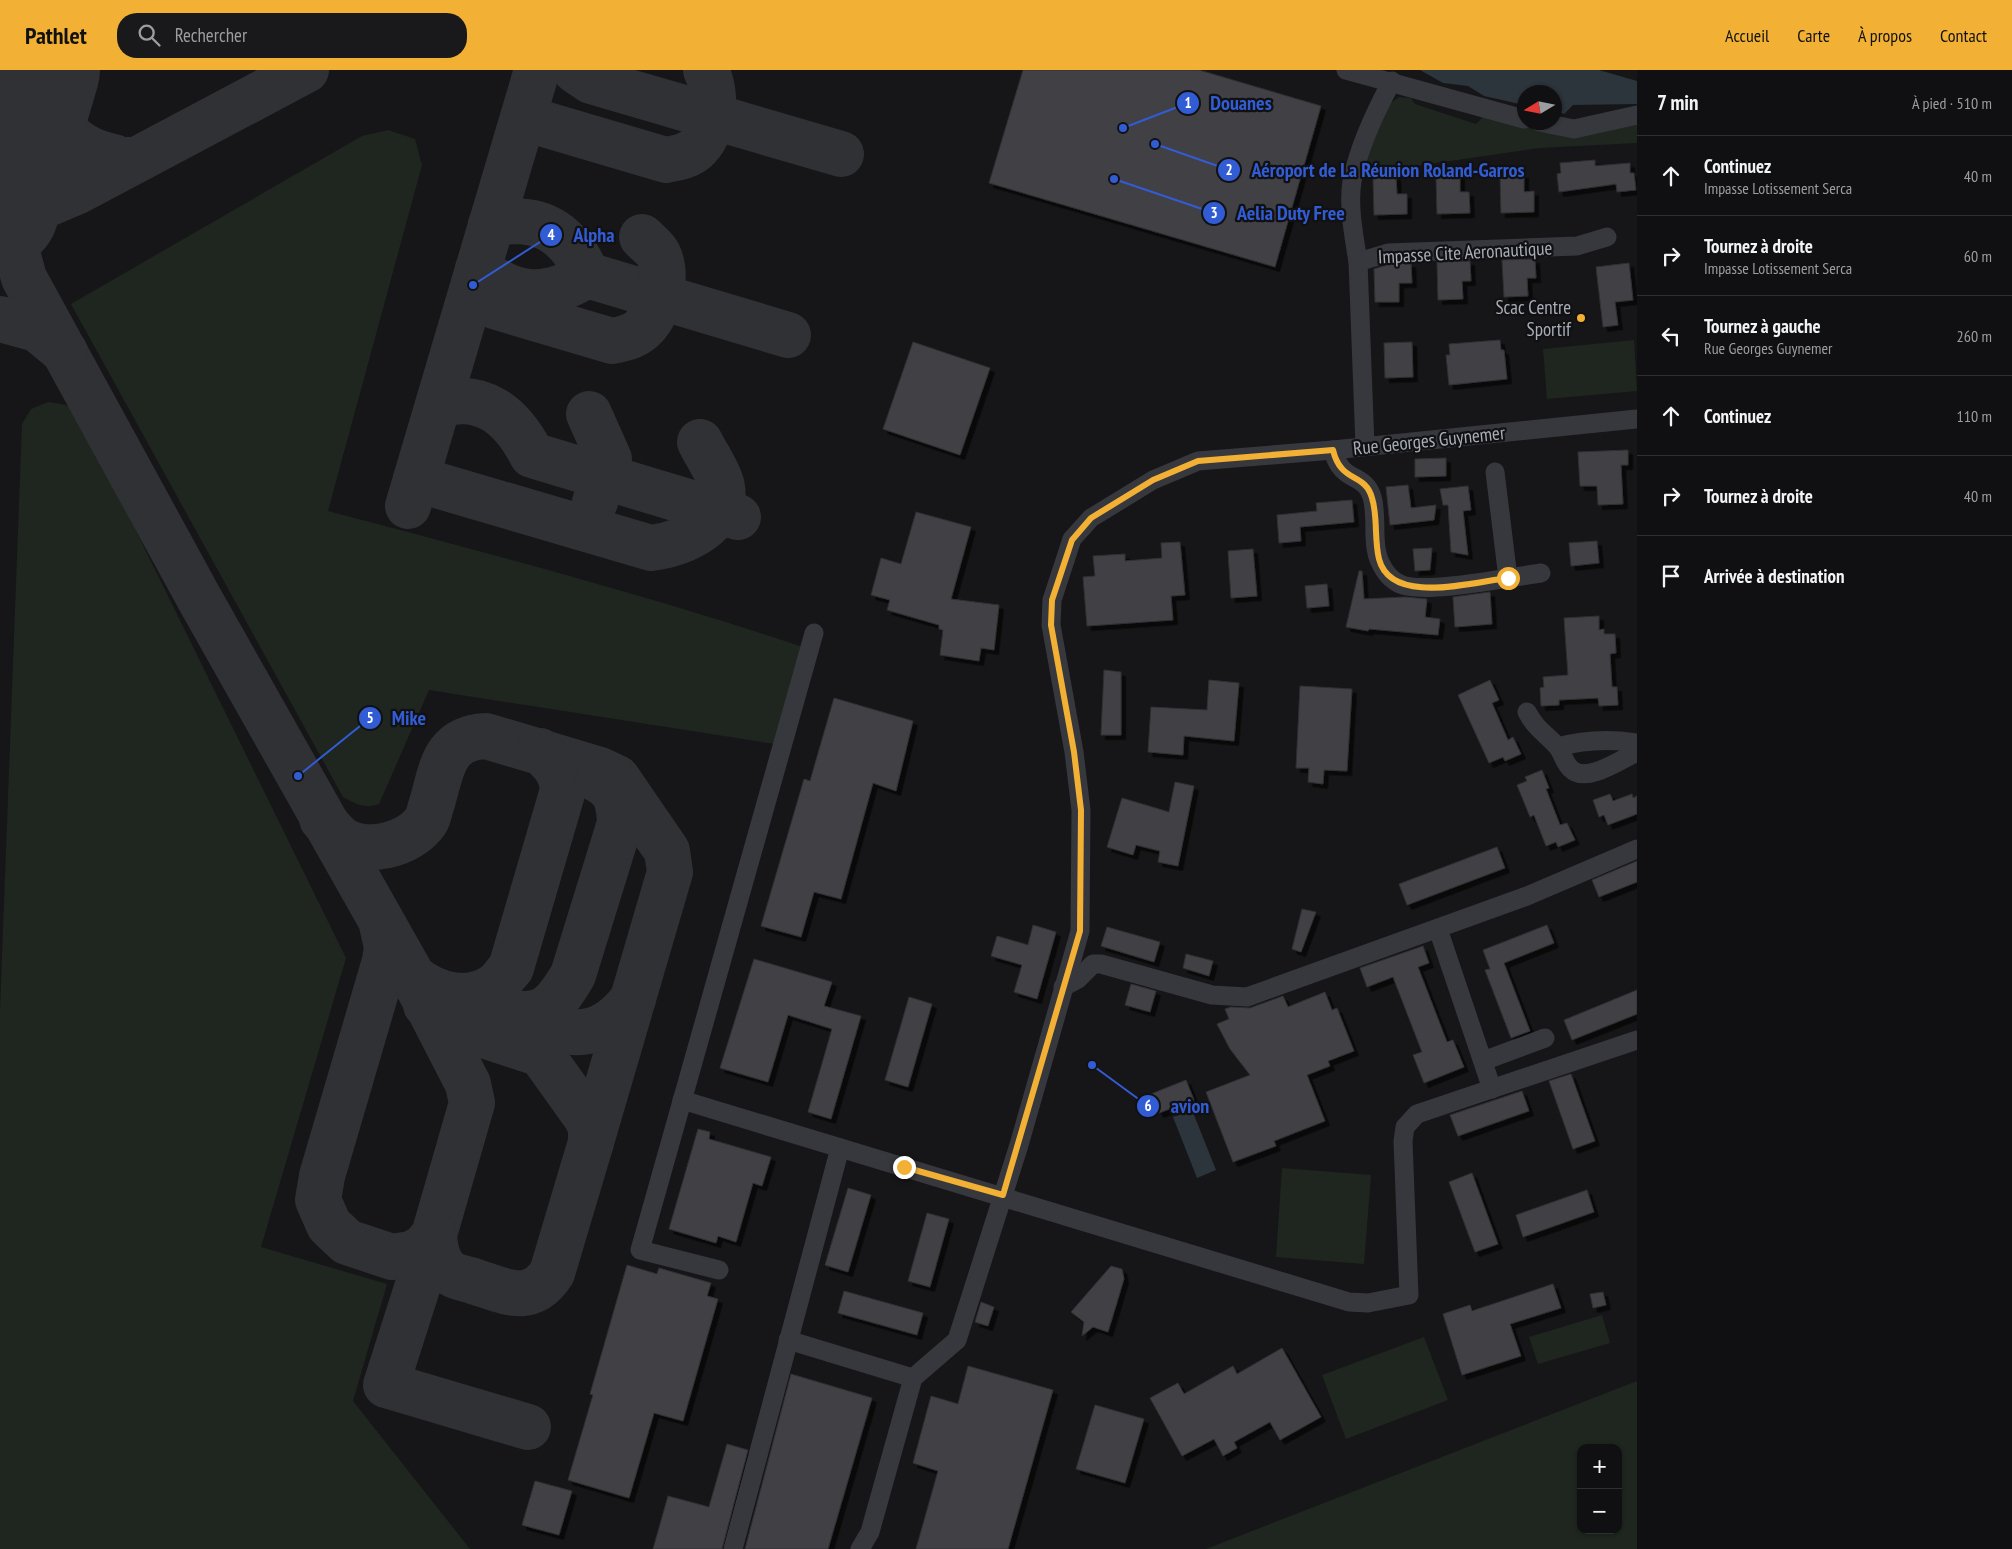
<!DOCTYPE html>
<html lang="fr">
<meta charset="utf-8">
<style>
body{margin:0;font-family:"PT Sans Narrow",sans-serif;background:#19191b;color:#f1f3f6}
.controls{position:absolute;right:15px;bottom:15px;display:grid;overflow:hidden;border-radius:10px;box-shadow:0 1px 4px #0004}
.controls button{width:45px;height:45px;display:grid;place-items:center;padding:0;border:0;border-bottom:1px solid #303032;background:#101012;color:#f1f3f6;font:25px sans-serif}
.compass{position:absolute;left:1517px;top:15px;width:45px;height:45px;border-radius:50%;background:#101012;box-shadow:0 1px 4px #0004;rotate:260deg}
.stop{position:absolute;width:15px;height:15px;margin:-11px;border:4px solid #f2b134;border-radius:50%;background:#fff}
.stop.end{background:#f2b134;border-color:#fff;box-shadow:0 1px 5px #0008}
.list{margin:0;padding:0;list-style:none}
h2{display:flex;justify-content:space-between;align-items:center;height:65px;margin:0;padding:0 20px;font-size:21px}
h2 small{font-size:16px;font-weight:400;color:#9c9d9f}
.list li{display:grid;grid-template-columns:32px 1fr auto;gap:15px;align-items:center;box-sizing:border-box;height:80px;padding:0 20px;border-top:1px solid #303032}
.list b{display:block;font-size:19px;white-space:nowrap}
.list p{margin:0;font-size:16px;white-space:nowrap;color:#9c9d9f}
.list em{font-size:16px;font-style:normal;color:#9c9d9f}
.icon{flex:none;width:28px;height:28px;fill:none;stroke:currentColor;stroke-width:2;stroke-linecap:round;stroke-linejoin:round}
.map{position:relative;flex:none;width:1637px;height:1479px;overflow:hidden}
header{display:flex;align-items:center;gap:30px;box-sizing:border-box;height:70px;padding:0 25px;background:#f2b134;color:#111}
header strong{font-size:24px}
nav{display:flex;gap:28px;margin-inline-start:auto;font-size:18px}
.search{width:350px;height:45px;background:#19191b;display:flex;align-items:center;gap:12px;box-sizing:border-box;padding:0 18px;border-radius:20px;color:#9c9d9f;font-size:19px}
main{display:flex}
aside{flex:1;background:#101012}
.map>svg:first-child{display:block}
.green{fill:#1e261f;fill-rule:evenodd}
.water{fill:#2c353c}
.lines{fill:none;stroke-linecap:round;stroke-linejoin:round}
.taxiway{stroke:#303135;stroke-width:46}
.runway{stroke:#303135;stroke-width:118}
.building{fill:#404145;stroke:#303034;filter:url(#shadow)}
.minor{stroke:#37383d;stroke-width:19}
.route{stroke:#f2b134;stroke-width:6}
.poi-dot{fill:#f2b134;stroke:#111113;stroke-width:2}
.labels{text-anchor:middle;stroke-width:4.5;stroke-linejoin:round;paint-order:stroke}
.street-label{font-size:19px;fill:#a8adb8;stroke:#111113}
.poi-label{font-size:19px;fill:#a8adb8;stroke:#111113;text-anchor:end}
.leader{fill:none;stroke:#325cd3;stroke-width:2}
.callout-dot{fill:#325cd3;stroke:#111113;stroke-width:2}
.mark-label{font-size:15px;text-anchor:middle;font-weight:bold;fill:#fff}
.callout-label{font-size:20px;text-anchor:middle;font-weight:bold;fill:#325cd3;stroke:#111113;stroke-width:4.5;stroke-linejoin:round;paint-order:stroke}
</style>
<header>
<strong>Pathlet</strong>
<div class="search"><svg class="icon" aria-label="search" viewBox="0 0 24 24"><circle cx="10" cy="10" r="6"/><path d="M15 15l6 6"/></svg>Rechercher</div>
<nav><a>Accueil</a><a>Carte</a><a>À propos</a><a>Contact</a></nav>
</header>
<main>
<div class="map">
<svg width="1637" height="1479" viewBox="0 0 1637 1479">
<defs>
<filter id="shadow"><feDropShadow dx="4.5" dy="4.5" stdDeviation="0" flood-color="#0009"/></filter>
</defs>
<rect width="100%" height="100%" fill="#161618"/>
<g class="green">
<polygon points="1399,27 1411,28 1415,34 1476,54 1486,44 1544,60 1637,50 1637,73 1539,78 1360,104 1385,37"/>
<path d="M388,60L415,69L422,95L328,441C487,483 647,525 803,577L788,676L429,620L379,734C364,739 356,734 343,727L71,234L362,66Z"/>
<polygon points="1634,270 1637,321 1547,329 1543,279"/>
<polygon points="48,332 66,335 80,347 346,888 261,1177 387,1214 353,1331 470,1479 0,1479 0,940 22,354 31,339"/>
<polygon points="1282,1098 1371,1105 1364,1194 1276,1187"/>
<polygon points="1602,1245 1610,1273 1538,1294 1529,1267"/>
<polygon points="1424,1267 1448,1330 1346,1369 1322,1305"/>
<path d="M1637,1311V1479H1206ZM1581,1378H1618V1460H1581Z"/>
</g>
<g class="water">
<polygon points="1420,0 1599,0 1637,11 1637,34 1573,35 1564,44 1555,41 1554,22 1524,22 1524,35 1484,26 1468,16 1443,13"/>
<polygon points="1192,1040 1216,1100 1197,1108 1173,1047"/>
</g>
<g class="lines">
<g class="taxiway">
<path d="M43,0C51,46 64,77 114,87"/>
<polyline points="575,0 591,11 841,84"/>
<path d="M528,31L529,46L537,52L666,90C677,88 690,86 698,77C716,57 717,23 706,0"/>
<polyline points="0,58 18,78 59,89 88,94 129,90"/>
<polyline points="0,129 33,140 78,121 306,0"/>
<polyline points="3,131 24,208 199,528 413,907 468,1014 472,1033 434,1165 423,1178 411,1184 392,1187 347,1172 329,1155 318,1130 322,1106 385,891 387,877 382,855"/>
<path d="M491,154C539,144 568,161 587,205"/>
<path d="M478,199C516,228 546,230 587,205L788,265"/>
<path d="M494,236L612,271C622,269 633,267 641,260C659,245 669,206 658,184C655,178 647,172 642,167"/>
<polyline points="0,249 37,259 65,282"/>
<path d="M438,335C483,321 512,346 532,385L738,447"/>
<polyline points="589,344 609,389 595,432"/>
<path d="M416,409L651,478C682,474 728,455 722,417C720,405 706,384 700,372"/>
<polyline points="408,436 537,0"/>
<path d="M322,749C328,755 334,764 341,769C365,786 410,775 426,751C429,746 430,738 432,733C442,699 443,668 486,666L600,700L617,708L667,781L670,802L591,1072"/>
<path d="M413,907C436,925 469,935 496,915C501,911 506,903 511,898L563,720C561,701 554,694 540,681"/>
<path d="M426,935L447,953L541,984L586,1047L591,1057V1072L552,1203C531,1235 507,1222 476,1212C469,1209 457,1208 450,1203C438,1195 435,1179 434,1165"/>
<path d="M498,942C542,948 551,942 573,905L620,753C619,733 617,720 598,710"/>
<path d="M508,945C560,960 594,981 633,929"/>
<polyline points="434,1165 386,1315 528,1357"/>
</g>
<polyline class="runway" points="0,140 41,0"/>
</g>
<g class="building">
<polygon points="1023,0 1199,0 1321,36 1275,197 989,113"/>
<polygon points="1595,90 1595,96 1630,93 1630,103 1634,103 1636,120 1617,122 1616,114 1559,122 1557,104 1561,103 1560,93"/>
<polygon points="1500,104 1524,104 1524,122 1534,121 1534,142 1501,143"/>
<polygon points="1460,105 1460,122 1469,122 1470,143 1437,144 1436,106"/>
<polygon points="1396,106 1397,124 1407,124 1407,144 1374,145 1373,107"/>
<polygon points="1535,189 1536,208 1527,208 1528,226 1504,227 1502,190"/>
<polygon points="1470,191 1471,211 1462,211 1463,229 1438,230 1437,192"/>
<polygon points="1411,193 1412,213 1399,213 1399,232 1375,232 1374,199 1390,194"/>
<polygon points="1629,193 1633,230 1615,232 1618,255 1603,257 1596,197"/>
<polygon points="1500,270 1501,280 1504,280 1507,309 1449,315 1446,285 1450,285 1449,274"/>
<polygon points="913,272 990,298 960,385 883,359"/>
<polygon points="1412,272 1413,307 1385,308 1384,273"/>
<polygon points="1628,380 1628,395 1621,395 1623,434 1598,435 1597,416 1580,416 1578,382"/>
<polygon points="1446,388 1446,406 1415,407 1415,389"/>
<polygon points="1408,415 1411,438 1436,435 1434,450 1390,455 1386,417"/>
<polygon points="1468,416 1471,440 1463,441 1468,485 1451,482 1448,435 1443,435 1440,419"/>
<polygon points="1352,430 1354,452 1300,457 1301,471 1279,473 1277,445 1317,441 1316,433"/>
<polygon points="916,442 971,457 951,529 999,535 994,580 981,578 979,591 940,585 943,560 939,559 939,555 887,540 890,530 871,525 881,488 901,494"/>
<polygon points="1597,471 1599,493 1571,496 1569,473"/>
<polygon points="1180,472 1185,525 1171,526 1173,550 1087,556 1083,507 1095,506 1093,486 1125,484 1125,491 1162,488 1161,473"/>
<polygon points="1432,478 1430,500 1415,501 1413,479"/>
<polygon points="1253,479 1257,526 1231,528 1228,481"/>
<polygon points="1359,501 1362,501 1364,529 1405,527 1427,529 1425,547 1440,549 1438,565 1369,559 1368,561 1346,557"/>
<polygon points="1327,514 1329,536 1307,538 1305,516"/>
<polygon points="1490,522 1492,554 1455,557 1453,527"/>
<polygon points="1599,546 1599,560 1604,559 1604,564 1615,564 1616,583 1610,584 1612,617 1617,617 1618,635 1599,636 1598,628 1559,630 1559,635 1541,636 1540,618 1544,617 1543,607 1568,605 1564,548"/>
<polygon points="1104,600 1121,602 1121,665 1101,665"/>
<polygon points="1209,610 1239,613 1234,671 1184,666 1183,685 1148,682 1151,637 1207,640"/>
<polygon points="1490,610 1499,630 1492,633 1508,670 1513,667 1521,684 1505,691 1503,687 1489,693 1458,625"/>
<polygon points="1300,616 1352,619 1347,701 1324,700 1323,714 1308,712 1309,698 1296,698"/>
<polygon points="834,628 913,651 896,721 873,713 841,829 814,822 801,867 761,856 804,709 810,711"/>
<polygon points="1542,700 1549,718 1546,719 1560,755 1567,753 1575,770 1558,777 1556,772 1546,776 1534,745 1530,747 1517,715 1527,711 1525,707"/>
<polygon points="1175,712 1194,716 1178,796 1158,792 1160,781 1136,775 1133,785 1107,777 1122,728 1169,742"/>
<polygon points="1610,724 1613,731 1632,724 1633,728 1637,726 1637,744 1608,755 1604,745 1599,747 1593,730"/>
<polygon points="1497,777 1505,798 1407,835 1399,814"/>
<polygon points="1637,791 1637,812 1599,827 1592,810"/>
<polygon points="1302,839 1316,842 1301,882 1292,879"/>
<polygon points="1033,855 1056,862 1037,929 1014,922 1022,895 991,886 997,866 1028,875"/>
<polygon points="1547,855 1554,873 1504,893 1530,961 1511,968 1485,900 1490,899 1483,880"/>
<polygon points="1107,857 1160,872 1154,892 1101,876"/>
<polygon points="1423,876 1429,893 1418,897 1447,972 1453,970 1464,997 1424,1013 1413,985 1422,982 1393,907 1367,917 1360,898"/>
<polygon points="1186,884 1213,891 1209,906 1183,898"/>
<polygon points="754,889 832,912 824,936 861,946 831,1049 808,1042 832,959 788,945 768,1012 720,998"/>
<polygon points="1131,914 1156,921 1150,942 1125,935"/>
<polygon points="1637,920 1637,944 1572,970 1564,950"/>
<polygon points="1325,922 1332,940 1337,938 1354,981 1328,991 1330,996 1307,1005 1325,1051 1274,1071 1276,1076 1233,1092 1206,1022 1250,1005 1230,979 1217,954 1229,949 1225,939 1231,937 1250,938 1283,926 1288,937"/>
<polygon points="909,927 932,934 908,1017 885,1010"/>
<polygon points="1571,1004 1595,1071 1573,1079 1549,1011"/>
<polygon points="1186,1010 1194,1030 1159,1043 1151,1024"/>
<polygon points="1522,1021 1529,1041 1458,1066 1450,1045"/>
<polygon points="698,1059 710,1062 709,1069 771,1087 762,1116 753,1113 736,1172 718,1166 716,1173 669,1159"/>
<polygon points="1472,1103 1498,1174 1475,1182 1449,1112"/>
<polygon points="848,1118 871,1125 848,1202 825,1195"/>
<polygon points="1587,1120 1594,1142 1523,1167 1516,1145"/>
<polygon points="927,1143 949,1149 930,1217 908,1211"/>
<polygon points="627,1195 657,1204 659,1198 711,1213 707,1226 718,1229 683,1351 654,1343 629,1428 568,1410 593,1325 590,1324"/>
<polygon points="1111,1196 1122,1199 1124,1209 1108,1262 1093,1257 1082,1266 1084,1252 1071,1242"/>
<polygon points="1553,1214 1561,1238 1510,1254 1521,1286 1462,1305 1443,1244 1470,1235 1472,1241"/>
<polygon points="844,1221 923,1243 917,1265 838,1243"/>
<polygon points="1603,1222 1606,1235 1593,1238 1590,1224"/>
<polygon points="981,1232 994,1237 988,1256 975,1252"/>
<polygon points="1282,1278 1321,1347 1280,1370 1270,1352 1234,1372 1237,1378 1223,1386 1214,1369 1182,1386 1150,1328 1178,1313 1184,1324 1233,1296 1237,1304"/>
<polygon points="968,1296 1053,1320 1008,1479 916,1479 938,1401 913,1393 931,1326 958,1334"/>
<polygon points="791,1304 872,1328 828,1479 745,1479"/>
<polygon points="1095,1335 1144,1349 1125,1413 1076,1399"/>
<polygon points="727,1374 748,1380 722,1479 653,1479 668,1426 709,1437"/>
<polygon points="535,1411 572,1421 559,1465 522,1455"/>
</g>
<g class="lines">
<g class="minor">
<polyline points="1346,0 1524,49"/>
<polyline points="1539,52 1574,59 1637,45"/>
<path d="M1358,192C1354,166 1348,137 1352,111C1359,76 1375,42 1392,11"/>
<polyline points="1365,376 1358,192 1388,183 1577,176 1607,167"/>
<path d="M1333,380C1341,414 1365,402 1372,427C1378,447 1371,473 1380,492C1384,501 1391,510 1400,514C1423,525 1511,507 1541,503"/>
<polyline points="1495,402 1508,508"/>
<path d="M1527,642C1536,659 1545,663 1557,676C1563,683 1564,693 1571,699C1586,714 1620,690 1637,682"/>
<path d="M1558,677C1583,670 1611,669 1637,673"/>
<polyline points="1438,859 1492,1019"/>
<polyline points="1063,917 1078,909 1093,894 1101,894 1212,925 1247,927 1527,826 1637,779"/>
<polyline points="1483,991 1545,968"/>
<polyline points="682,1030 1349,1232 1368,1233 1409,1225 1403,1071 1405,1057 1417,1044 1637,970"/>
<polyline points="719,1200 640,1180 814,563"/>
<polyline points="788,1270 913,1308"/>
<polyline points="733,1479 840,1078"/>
<polyline points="860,1479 870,1462 913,1308 957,1270 1019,1075 1080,861 1081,740 1074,682 1051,555 1052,530 1072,469 1091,448 1153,410 1198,391 1333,380 1637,349"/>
</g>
</g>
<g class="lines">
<path class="route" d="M904,1097L1003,1125L1080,861L1081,740L1074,682L1051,555L1052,530L1072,470L1091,448L1153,410L1198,391L1333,380C1341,414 1365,402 1372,428C1378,447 1374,469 1379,489C1391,536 1473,512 1508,508"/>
</g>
<circle class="poi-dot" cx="1581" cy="248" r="5"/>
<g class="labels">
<g class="street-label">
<text transform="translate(1465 182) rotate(-3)" y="7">Impasse Cite Aeronautique</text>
<text transform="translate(1429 370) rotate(-6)" y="7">Rue Georges Guynemer</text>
</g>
<g class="poi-label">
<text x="1571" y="244">Scac Centre<tspan x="1571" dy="22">Sportif</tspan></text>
</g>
</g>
<path class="leader" d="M1123 58L1188 33M1155 74L1229 100M1114 109L1214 143M473 215L551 165M298 706L370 648M1092 995L1148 1036"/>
<g class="callout-dot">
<circle cx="1123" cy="58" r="5"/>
<circle cx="1155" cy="74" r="5"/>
<circle cx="1114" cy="109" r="5"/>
<circle cx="473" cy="215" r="5"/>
<circle cx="298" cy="706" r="5"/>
<circle cx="1092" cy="995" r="5"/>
<circle cx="1188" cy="33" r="12"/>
<circle cx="1229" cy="100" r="12"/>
<circle cx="1214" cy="143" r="12"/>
<circle cx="551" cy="165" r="12"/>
<circle cx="370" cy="648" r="12"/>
<circle cx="1148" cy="1036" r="12"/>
</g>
<g class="mark-label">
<text x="1188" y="38">1</text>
<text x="1229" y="105">2</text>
<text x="1214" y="148">3</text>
<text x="551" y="170">4</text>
<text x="370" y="653">5</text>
<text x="1148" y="1041">6</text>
</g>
<g class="callout-label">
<text x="1241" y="40">Douanes</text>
<text x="1388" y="107">Aéroport de La Réunion Roland-Garros</text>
<text x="1291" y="150">Aelia Duty Free</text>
<text x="594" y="172">Alpha</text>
<text x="409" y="655">Mike</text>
<text x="1190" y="1043">avion</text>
</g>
</svg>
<div class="controls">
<button>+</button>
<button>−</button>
</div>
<svg class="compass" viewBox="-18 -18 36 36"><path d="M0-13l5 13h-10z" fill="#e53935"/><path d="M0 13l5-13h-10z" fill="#9c9d9f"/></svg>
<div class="stop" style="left:1508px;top:508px"></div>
<div class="stop end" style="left:904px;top:1097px"></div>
</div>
<aside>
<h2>7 min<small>À pied · 510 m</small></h2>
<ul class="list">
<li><svg class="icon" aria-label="ahead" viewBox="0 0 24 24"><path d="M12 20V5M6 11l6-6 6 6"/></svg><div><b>Continuez</b><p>Impasse Lotissement Serca</p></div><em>40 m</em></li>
<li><svg class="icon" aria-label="right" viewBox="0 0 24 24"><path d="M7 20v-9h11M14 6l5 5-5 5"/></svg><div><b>Tournez à droite</b><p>Impasse Lotissement Serca</p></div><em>60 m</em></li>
<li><svg class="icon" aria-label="left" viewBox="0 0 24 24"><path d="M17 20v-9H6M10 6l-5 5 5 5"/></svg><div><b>Tournez à gauche</b><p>Rue Georges Guynemer</p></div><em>260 m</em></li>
<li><svg class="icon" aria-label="ahead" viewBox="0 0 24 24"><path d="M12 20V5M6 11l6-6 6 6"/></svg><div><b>Continuez</b></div><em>110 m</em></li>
<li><svg class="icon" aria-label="right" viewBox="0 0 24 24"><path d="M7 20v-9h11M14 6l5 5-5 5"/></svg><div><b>Tournez à droite</b></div><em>40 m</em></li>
<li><svg class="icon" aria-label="arrive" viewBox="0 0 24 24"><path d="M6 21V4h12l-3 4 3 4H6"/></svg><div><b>Arrivée à destination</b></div></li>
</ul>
</aside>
</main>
